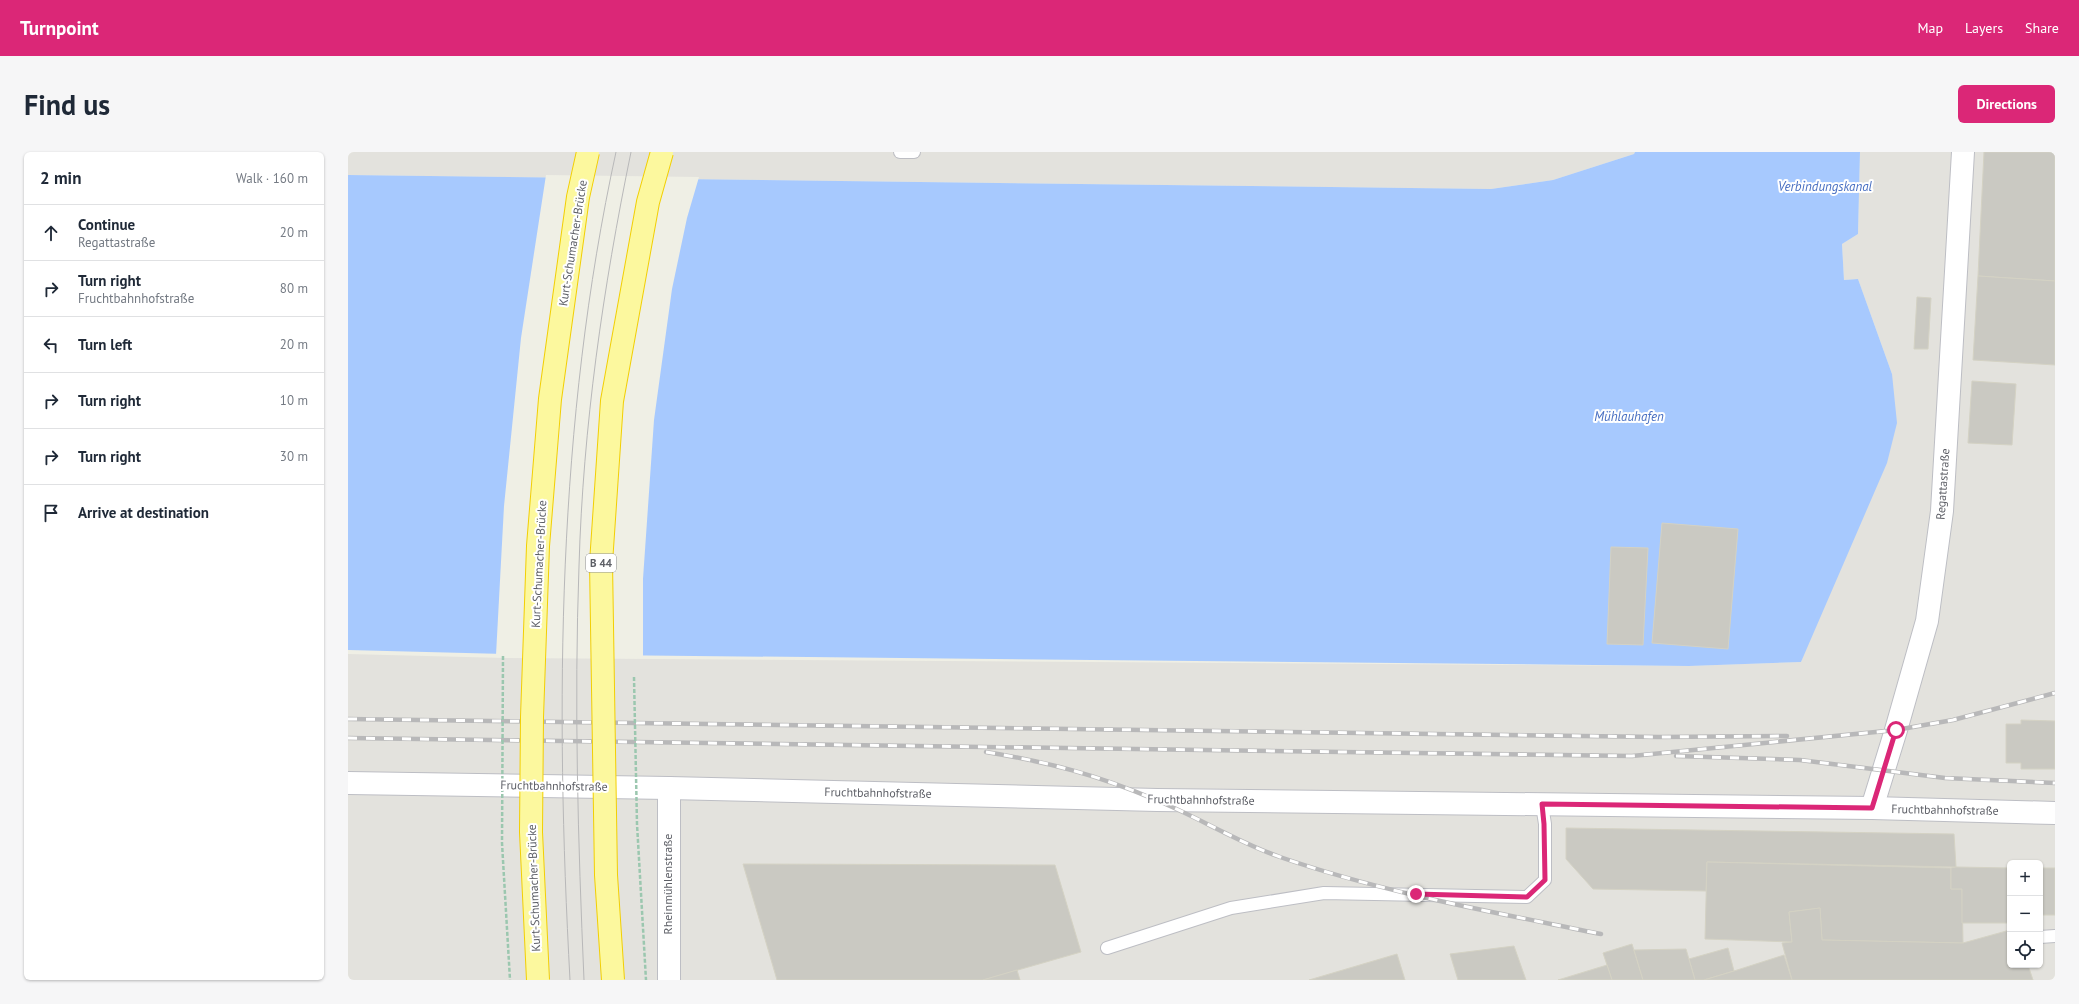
<!DOCTYPE html>
<meta charset="utf-8">
<style>
body{margin:0;font-family:"PT Sans",sans-serif;background:#f6f6f7;color:#1f2937}
.controls{position:absolute;right:12px;bottom:12px;display:grid;overflow:hidden;border-radius:6px;box-shadow:0 1px 3px #0004}
.controls button{width:36px;height:36px;display:grid;place-items:center;padding:0;border:0;border-bottom:1px solid #e0e1e3;background:#fff;color:#1f2937;font:20px sans-serif}
.stop{position:absolute;width:12px;height:12px;margin:-9px;border:3px solid #db2777;border-radius:50%;background:#fff}
.stop.end{background:#db2777;border-color:#fff;box-shadow:0 1px 4px #0008}
.list{margin:0;padding:0;list-style:none}
h2{display:flex;justify-content:space-between;align-items:center;height:52px;margin:0;padding:0 16px;font-size:17px}
h2 small{font-size:13px;font-weight:400;color:#747a83}
.list li{display:grid;grid-template-columns:26px 1fr auto;gap:12px;align-items:center;box-sizing:border-box;height:56px;padding:0 16px;border-top:1px solid #e0e1e3}
.list b{display:block;font-size:15px;white-space:nowrap}
.list p{margin:0;font-size:13px;white-space:nowrap;color:#747a83}
.list em{font-size:13px;font-style:normal;color:#747a83}
.icon{flex:none;width:22px;height:22px;fill:none;stroke:currentColor;stroke-width:2;stroke-linecap:round;stroke-linejoin:round}
.map{position:relative;flex:none;width:1707px;height:828px;overflow:hidden;border-radius:6px}
header{display:flex;align-items:center;gap:24px;box-sizing:border-box;height:56px;padding:0 20px;background:#db2777;color:#fff}
header strong{font-size:19px}
nav{display:flex;gap:22px;margin-inline-start:auto;font-size:14px}
.intro{display:flex;align-items:center;justify-content:space-between;box-sizing:border-box;height:96px;padding:0 24px}
h1{margin:0;font-size:28px}
.button{padding:10px 18px;border-radius:6px;background:#db2777;color:#fff;font-size:14px;font-weight:700}
main{display:flex;gap:24px;padding:0 24px}
aside{flex:1;background:#fff;border-radius:6px;box-shadow:0 1px 3px #0004}
.map>svg:first-child{display:block}
.industrial{fill:#e3e2dd;fill-rule:evenodd}
.water{fill:#a7c9fe}
.pier{fill:#efefe5}
.building{fill:#cac9c2;stroke:#d4d2c4}
.lines{fill:none;stroke-linecap:round;stroke-linejoin:round}
.service-casing{stroke:#bdbec4;stroke-width:14}
.minor-casing{stroke:#bdbec4;stroke-width:24}
.service{stroke:#fff;stroke-width:12}
.minor{stroke:#fff;stroke-width:22}
.tram{stroke:#b8b8b9;stroke-width:1}
.rail-casing{stroke:#b8b8b9;stroke-width:4.5}
.rail{stroke:#fff;stroke-width:3;stroke-dasharray:9;stroke-linecap:butt}
.trunk-bridge-casing{stroke:#f2cf03;stroke-width:24;stroke-linecap:butt}
.path-bridge{stroke:#9bc7af;stroke-width:2.5;stroke-dasharray:4 2;stroke-linecap:butt}
.trunk-bridge{stroke:#fcf89e;stroke-width:22}
.route{stroke:#db2777;stroke-width:5}
.labels{text-anchor:middle;stroke-width:4;stroke-linejoin:round;paint-order:stroke}
.shield{fill:#fff;stroke:#8e8f94;stroke-width:1}
.shield-label{font-size:11px;font-weight:bold;fill:#5d5f66}
.street-label{font-size:12px;fill:#5d5f66;stroke:#fff}
.water-label{font-size:13px;font-style:italic;fill:#486fc2;stroke:#fff}
</style>
<header>
<strong>Turnpoint</strong>
<nav><a>Map</a><a>Layers</a><a>Share</a></nav>
</header>
<div class="intro"><h1>Find us</h1><a class="button">Directions</a></div>
<main>
<aside>
<h2>2 min<small>Walk · 160 m</small></h2>
<ul class="list">
<li><svg class="icon" aria-label="ahead" viewBox="0 0 24 24"><path d="M12 20V5M6 11l6-6 6 6"/></svg><div><b>Continue</b><p>Regattastraße</p></div><em>20 m</em></li>
<li><svg class="icon" aria-label="right" viewBox="0 0 24 24"><path d="M7 20v-9h11M14 6l5 5-5 5"/></svg><div><b>Turn right</b><p>Fruchtbahnhofstraße</p></div><em>80 m</em></li>
<li><svg class="icon" aria-label="left" viewBox="0 0 24 24"><path d="M17 20v-9H6M10 6l-5 5 5 5"/></svg><div><b>Turn left</b></div><em>20 m</em></li>
<li><svg class="icon" aria-label="right" viewBox="0 0 24 24"><path d="M7 20v-9h11M14 6l5 5-5 5"/></svg><div><b>Turn right</b></div><em>10 m</em></li>
<li><svg class="icon" aria-label="right" viewBox="0 0 24 24"><path d="M7 20v-9h11M14 6l5 5-5 5"/></svg><div><b>Turn right</b></div><em>30 m</em></li>
<li><svg class="icon" aria-label="arrive" viewBox="0 0 24 24"><path d="M6 21V4h12l-3 4 3 4H6"/></svg><div><b>Arrive at destination</b></div></li>
</ul>
</aside>
<div class="map">
<svg width="1707" height="828" viewBox="0 0 1707 828">
<rect width="100%" height="100%" fill="#efefe5"/>
<g class="industrial">
<polygon points="0,0 1287,0 1286,2 1205,28 1143,37 0,23"/>
<path d="M1512,0H1707V828H0V502L157,506L1341,514L1453,510L1544,222L1510,127L1496,128L1494,92L1510,82ZM1662,711H1692V813H1662Z"/>
</g>
<polygon class="water" points="1287,0 1512,0 1510,82 1494,92 1496,128 1510,127 1544,222 1549,271 1539,311 1453,510 1341,514 157,502 0,498 0,23 1143,37 1205,28 1286,2"/>
<polygon class="pier" points="198,23 351,25 339,66 324,137 306,268 295,427 295,505 148,503 156,354 173,186"/>
<g class="building">
<polygon points="1636,0 1707,0 1707,129 1630,124"/>
<polygon points="1630,124 1707,129 1707,213 1625,208"/>
<polygon points="1569,145 1583,146 1580,197 1566,197"/>
<polygon points="1624,229 1668,232 1664,293 1620,291"/>
<polygon points="1314,371 1390,377 1380,497 1304,491"/>
<polygon points="1263,395 1300,396 1295,493 1259,492"/>
<polygon points="1673,568 1707,569 1707,617 1673,617 1673,611 1658,611 1658,572 1673,572"/>
<polygon points="1218,676 1606,682 1608,715 1359,710 1358,739 1245,737 1218,707"/>
<polygon points="1359,710 1603,716 1603,737 1614,737 1615,791 1474,788 1472,756 1441,760 1444,790 1357,787"/>
<polygon points="395,712 707,713 733,800 635,828 429,828"/>
<polygon points="1608,715 1662,716 1662,771 1614,771 1614,737 1603,737 1603,716"/>
<rect x="1692" y="716" width="15" height="47"/>
<polygon points="1472,756 1474,788 1615,791 1662,778 1662,813 1680,813 1685,828 1444,828 1434,791 1444,790 1441,760"/>
<polygon points="1284,792 1295,828 1264,828 1255,801"/>
<polygon points="1166,794 1178,828 1110,828 1102,802"/>
<polygon points="1380,796 1386,819 1356,828 1347,828 1341,807"/>
<polygon points="1338,797 1347,828 1295,828 1286,798"/>
<polygon points="1049,802 1057,828 961,828"/>
<polygon points="1436,803 1444,828 1356,828 1386,819"/>
<polygon points="1259,813 1264,828 1210,828"/>
<polygon points="669,818 672,828 635,828"/>
</g>
<g class="lines">
<g class="service-casing">
<g id="service">
<polyline points="552,0 566,0"/>
<polyline points="1692,785 1707,784"/>
<polyline points="759,796 883,756 976,741 1179,745 1197,728 1197,672 1194,653"/>
</g>
</g>
<g class="minor-casing">
<g id="minor">
<polyline points="0,631 321,636 809,648 1524,656 1707,661"/>
<polyline points="321,636 321,828"/>
<polyline points="1524,656 1548,578 1579,469 1594,359 1615,0"/>
</g>
</g>
<use href="#service" class="service"/>
<use href="#minor" class="minor"/>
<g class="tram">
<path d="M222,828C207,552 209,271 268,0"/>
<path d="M236,828C230,690 226,552 231,414C235,275 255,136 283,0"/>
</g>
<g class="rail-casing">
<g id="rail">
<polyline points="0,567 1311,585 1439,584"/>
<polyline points="0,586 1284,604 1548,578 1605,568 1707,541"/>
<path d="M638,600C700,610 750,623 808,648C850,665 889,690 932,705C1036,741 1145,760 1253,782"/>
<polyline points="1328,604 1452,608 1597,626 1707,631"/>
</g>
</g>
<use href="#rail" class="rail"/>
<g class="trunk-bridge-casing">
<g id="trunk-bridge">
<polyline points="190,828 183,680 184,565 190,394 202,247 230,45 240,0"/>
<polyline points="265,828 258,723 253,411 264,249 300,50 314,0"/>
</g>
</g>
<g class="path-bridge">
<polyline points="155,504 154,691 162,828"/>
<polyline points="286,525 289,672 298,828"/>
</g>
<use href="#trunk-bridge" class="trunk-bridge"/>
</g>
<g class="lines">
<polyline class="route" points="1068,742 1179,745 1197,728 1196,672 1194,652 1524,656 1548,578"/>
</g>
<g class="labels">
<rect class="shield" x="238" y="402" width="30" height="18" rx="3"/>
<g class="shield-label">
<text x="253" y="415">B 44</text>
</g>
<g class="street-label">
<text transform="translate(225 91) rotate(-81)" y="4">Kurt-Schumacher-Brücke</text>
<text transform="translate(1595 332) rotate(-86)" y="4">Regattastraße</text>
<text transform="translate(191 412) rotate(-87)" y="4">Kurt-Schumacher-Brücke</text>
<text transform="translate(206 634) rotate(1)" y="4">Fruchtbahnhofstraße</text>
<text transform="translate(530 641) rotate(1)" y="4">Fruchtbahnhofstraße</text>
<text transform="translate(853 648) rotate(1)" y="4">Fruchtbahnhofstraße</text>
<text transform="translate(1597 658) rotate(1)" y="4">Fruchtbahnhofstraße</text>
<text transform="translate(320 732) rotate(-90)" y="4">Rheinmühlenstraße</text>
<text transform="translate(186 736) rotate(-92)" y="4">Kurt-Schumacher-Brücke</text>
</g>
<g class="water-label">
<text x="1477" y="39">Verbindungskanal</text>
<text x="1281" y="269">Mühlauhafen</text>
</g>
</g>
</svg>
<div class="controls">
<button>+</button>
<button>−</button>
<button><svg class="icon" aria-label="locate" viewBox="0 0 24 24"><circle cx="12" cy="12" r="6"/><path d="M12 2v4M12 18v4M2 12h4M18 12h4"/></svg></button>
</div>
<div class="stop" style="left:1548px;top:578px"></div>
<div class="stop end" style="left:1068px;top:742px"></div>
</div>
</main>
